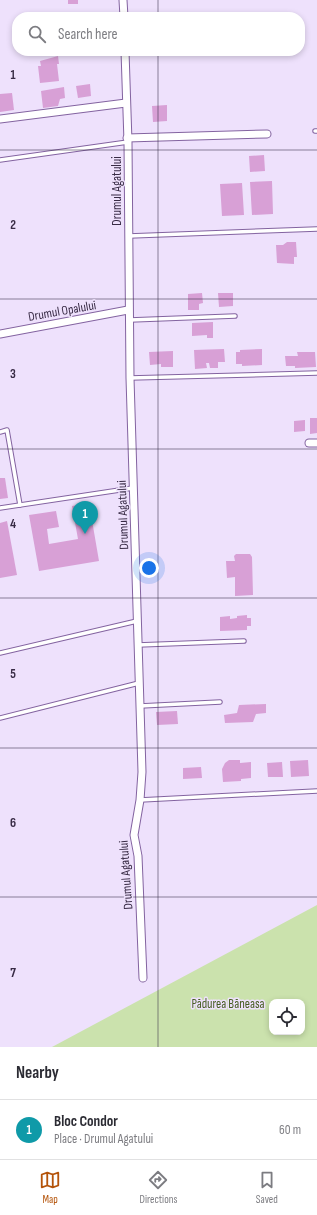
<!DOCTYPE html>
<meta charset="utf-8">
<style>
body{margin:0;font-family:"Sofia Sans Condensed",sans-serif;background:#f7f7f7;color:#2b2b33}
.controls{position:absolute;right:12px;bottom:12px;display:grid;overflow:hidden;border-radius:8px;box-shadow:0 2px 6px #0003}
.controls button{width:36px;height:36px;display:grid;place-items:center;padding:0;border:0;border-bottom:1px solid #e1e1e2;background:#fff;color:#2b2b33;font:20px sans-serif}
.you{position:absolute;left:149px;top:568px;width:14px;height:14px;margin:-10px;border:3px solid #fff;border-radius:50%;background:#1a73e8;box-shadow:0 0 0 6px #1a73e833}
.badge{display:grid;place-items:center;width:26px;height:26px;border-radius:50%;background:#b45309;color:#fff;font-size:13px;font-weight:700}
.pin{position:absolute;translate:-50% -33px;filter:drop-shadow(0 1px 2px #0008)}
.pin::after{content:'';position:absolute;top:21px;width:14px;height:12px;background:inherit;clip-path:polygon(0 0,100% 0,50% 100%)}
.list{margin:0;padding:0;list-style:none}
h2{display:flex;justify-content:space-between;align-items:center;height:52px;margin:0;padding:0 16px;font-size:17px}
h2 small{font-size:13px;font-weight:400;color:#7c7c81}
.list li{display:grid;grid-template-columns:26px 1fr auto;gap:12px;align-items:center;box-sizing:border-box;height:60px;padding:0 16px;border-top:1px solid #e1e1e2}
.list b{display:block;font-size:15px;white-space:nowrap}
.list p{margin:0;font-size:13px;white-space:nowrap;color:#7c7c81}
.list em{font-size:13px;font-style:normal;color:#7c7c81}
.icon{flex:none;width:22px;height:22px;fill:none;stroke:currentColor;stroke-width:2;stroke-linecap:round;stroke-linejoin:round}
.map{position:relative;flex:none;width:317px;height:1047px;overflow:hidden}
.search{position:absolute;background:#fff;box-shadow:0 2px 6px #0003;left:12px;right:12px;top:12px;height:44px;display:flex;align-items:center;gap:10px;box-sizing:border-box;padding:0 14px;border-radius:16px;color:#7c7c81;font-size:15px}
.sheet{height:112px;background:#fff}
nav{display:flex;justify-content:space-around;align-items:center;box-sizing:border-box;height:56px;border-top:1px solid #e1e1e2;background:#fff;font-size:11px;color:#7c7c81}
nav a{display:grid;justify-items:center;gap:2px}
nav .on{color:#b45309}
.map>svg:first-child{display:block}
.green{fill:#cbe2ad;fill-rule:evenodd}
.building{fill:#d8a0d6}
.lines{fill:none;stroke-linecap:round;stroke-linejoin:round}
.service-casing{stroke:#8363a0;stroke-width:5.5}
.minor-casing{stroke:#8363a0;stroke-width:9}
.service{stroke:#fff;stroke-width:3.5}
.minor{stroke:#fff;stroke-width:7}
.grid{fill:none;stroke:#382b45;stroke-width:1;stroke-opacity:0.55}
.labels{text-anchor:middle;stroke-width:3;stroke-linejoin:round;paint-order:stroke}
.street-label{font-size:13px;fill:#382b45;stroke:#eee1fc}
.park-label{font-size:13px;fill:#465d20;stroke:#eee1fc}
.grid-label{font-size:13px;text-anchor:middle;font-weight:bold;fill:#382b45;stroke:#eee1fc;stroke-width:3;stroke-linejoin:round;paint-order:stroke}
</style>
<div class="map">
<svg width="317" height="1047" viewBox="0 0 317 1047">
<rect width="100%" height="100%" fill="#eee1fc"/>
<path class="green" d="M317,905V1047H52ZM272,1002H302V1032H272Z"/>
<g class="building">
<rect x="68" y="0" width="10" height="4"/>
<rect x="90" y="13" width="18" height="4"/>
<polygon points="58,56 59,64 57,64 59,81 40,83 38,66 41,66 40,61"/>
<polygon points="90,84 91,96 78,98 76,86"/>
<polygon points="64,87 65,98 60,99 58,106 43,108 41,91"/>
<polygon points="12,93 14,110 0,112 0,94"/>
<polygon points="167,105 167,121 153,122 152,106"/>
<polygon points="264,155 265,171 250,172 249,156"/>
<polygon points="272,181 273,214 252,215 250,182"/>
<polygon points="242,183 244,215 222,216 220,184"/>
<polygon points="287,242 296,242 297,257 294,257 294,264 277,263 276,245 283,245"/>
<polygon points="202,293 203,303 199,304 199,310 188,310 188,294"/>
<polygon points="218,293 233,293 233,306 219,307"/>
<polygon points="213,322 213,338 207,338 207,335 192,336 192,323"/>
<polygon points="224,349 225,362 218,362 218,368 210,368 209,363 206,363 207,368 195,369 194,350"/>
<polygon points="262,349 262,365 242,366 242,364 236,364 236,352 240,352 240,350"/>
<polygon points="173,351 173,367 161,367 161,364 150,365 149,352"/>
<polygon points="297,352 315,352 316,367 295,368 295,366 286,366 285,356 298,356"/>
<polygon points="310,418 317,418 317,433 310,434"/>
<polygon points="305,420 305,431 294,432 294,421"/>
<polygon points="0,478 5,478 8,498 0,499"/>
<polygon points="89,503 99,561 39,571 29,515 56,511 59,527 47,529 49,544 78,539 72,506"/>
<polygon points="7,521 17,575 0,578 0,523"/>
<polygon points="236,554 250,554 252,557 253,595 235,596 235,577 227,578 226,561 235,561 234,556"/>
<polygon points="247,615 247,618 251,618 251,626 247,626 247,630 220,631 220,617 230,616 230,619 237,618 237,616"/>
<polygon points="266,704 266,713 256,714 253,722 225,723 224,715 237,713 239,705"/>
<polygon points="177,711 178,724 157,725 156,712"/>
<polygon points="240,760 240,763 251,762 251,778 241,779 241,781 223,782 222,769 225,763 229,760"/>
<polygon points="308,760 309,776 291,777 290,761"/>
<polygon points="282,762 283,777 268,777 267,763"/>
<polygon points="201,767 202,778 183,779 183,768"/>
</g>
<g class="lines">
<g class="service-casing">
<g id="service">
<polyline points="315,131 317,131"/>
<polyline points="0,160 128,142"/>
<polyline points="129,236 317,229"/>
<polyline points="130,320 235,316"/>
<polyline points="130,378 317,373"/>
<polyline points="0,432 7,430 20,505"/>
<polyline points="0,508 133,488"/>
<polyline points="138,645 244,641"/>
<polyline points="0,653 137,621"/>
<polyline points="140,706 220,702"/>
<polyline points="0,718 139,683"/>
<polyline points="140,800 317,791"/>
</g>
</g>
<g class="minor-casing">
<g id="minor">
<polyline points="123,0 124,17"/>
<polyline points="125,51 128,142 130,378 142,772 140,800 134,835 138,856 143,978"/>
<polyline points="0,119 126,103"/>
<polyline points="127,138 267,134"/>
<polyline points="0,334 128,310"/>
<polyline points="309,443 317,443"/>
</g>
</g>
<use href="#service" class="service"/>
<use href="#minor" class="minor"/>
</g>
<path class="grid" d="M158,0V17M158,51V1047M0,150H317M0,299H317M0,449H317M0,598H317M0,748H317M0,897H317"/>
<g class="labels">
<g class="street-label">
<text transform="translate(116 191) rotate(-90)" y="5">Drumul Agatului</text>
<text transform="translate(62 310) rotate(-10)" y="5">Drumul Opalului</text>
<text transform="translate(122 515) rotate(-92)" y="5">Drumul Agatului</text>
<text transform="translate(125 875) rotate(-94)" y="5">Drumul Agatului</text>
</g>
<g class="park-label">
<text x="228" y="1008">Pădurea Băneasa</text>
</g>
</g>
<g class="grid-label">
<text x="13" y="79">1</text>
<text x="13" y="229">2</text>
<text x="13" y="378">3</text>
<text x="13" y="528">4</text>
<text x="13" y="678">5</text>
<text x="13" y="827">6</text>
<text x="13" y="977">7</text>
</g>
</svg>
<div class="controls">
<button><svg class="icon" aria-label="locate" viewBox="0 0 24 24"><circle cx="12" cy="12" r="6"/><path d="M12 2v4M12 18v4M2 12h4M18 12h4"/></svg></button>
</div>
<div class="you"></div>
<div class="pin badge" style="left:85px;top:534px;background:#0f9aa8">1</div>
<div class="search"><svg class="icon" aria-label="search" viewBox="0 0 24 24"><circle cx="10" cy="10" r="6"/><path d="M15 15l6 6"/></svg>Search here</div>
</div>
<section class="sheet">
<h2>Nearby<small></small></h2>
<ul class="list">
<li><span class="badge" style="background:#0f9aa8">1</span><div><b>Bloc Condor</b><p>Place · Drumul Agatului</p></div><em>60 m</em></li>
</ul>
</section>
<nav>
<a class="on"><svg class="icon" aria-label="map" viewBox="0 0 24 24"><path d="M3 6l6-2 6 2 6-2v14l-6 2-6-2-6 2zM9 4v14M15 6v14"/></svg>Map</a>
<a><svg class="icon" aria-label="directions" viewBox="0 0 24 24"><path d="M12 3l9 9-9 9-9-9zM9 14v-3h6M13 9l2 2-2 2"/></svg>Directions</a>
<a><svg class="icon" aria-label="saved" viewBox="0 0 24 24"><path d="M7 4h10v16l-5-4-5 4z"/></svg>Saved</a>
</nav>
